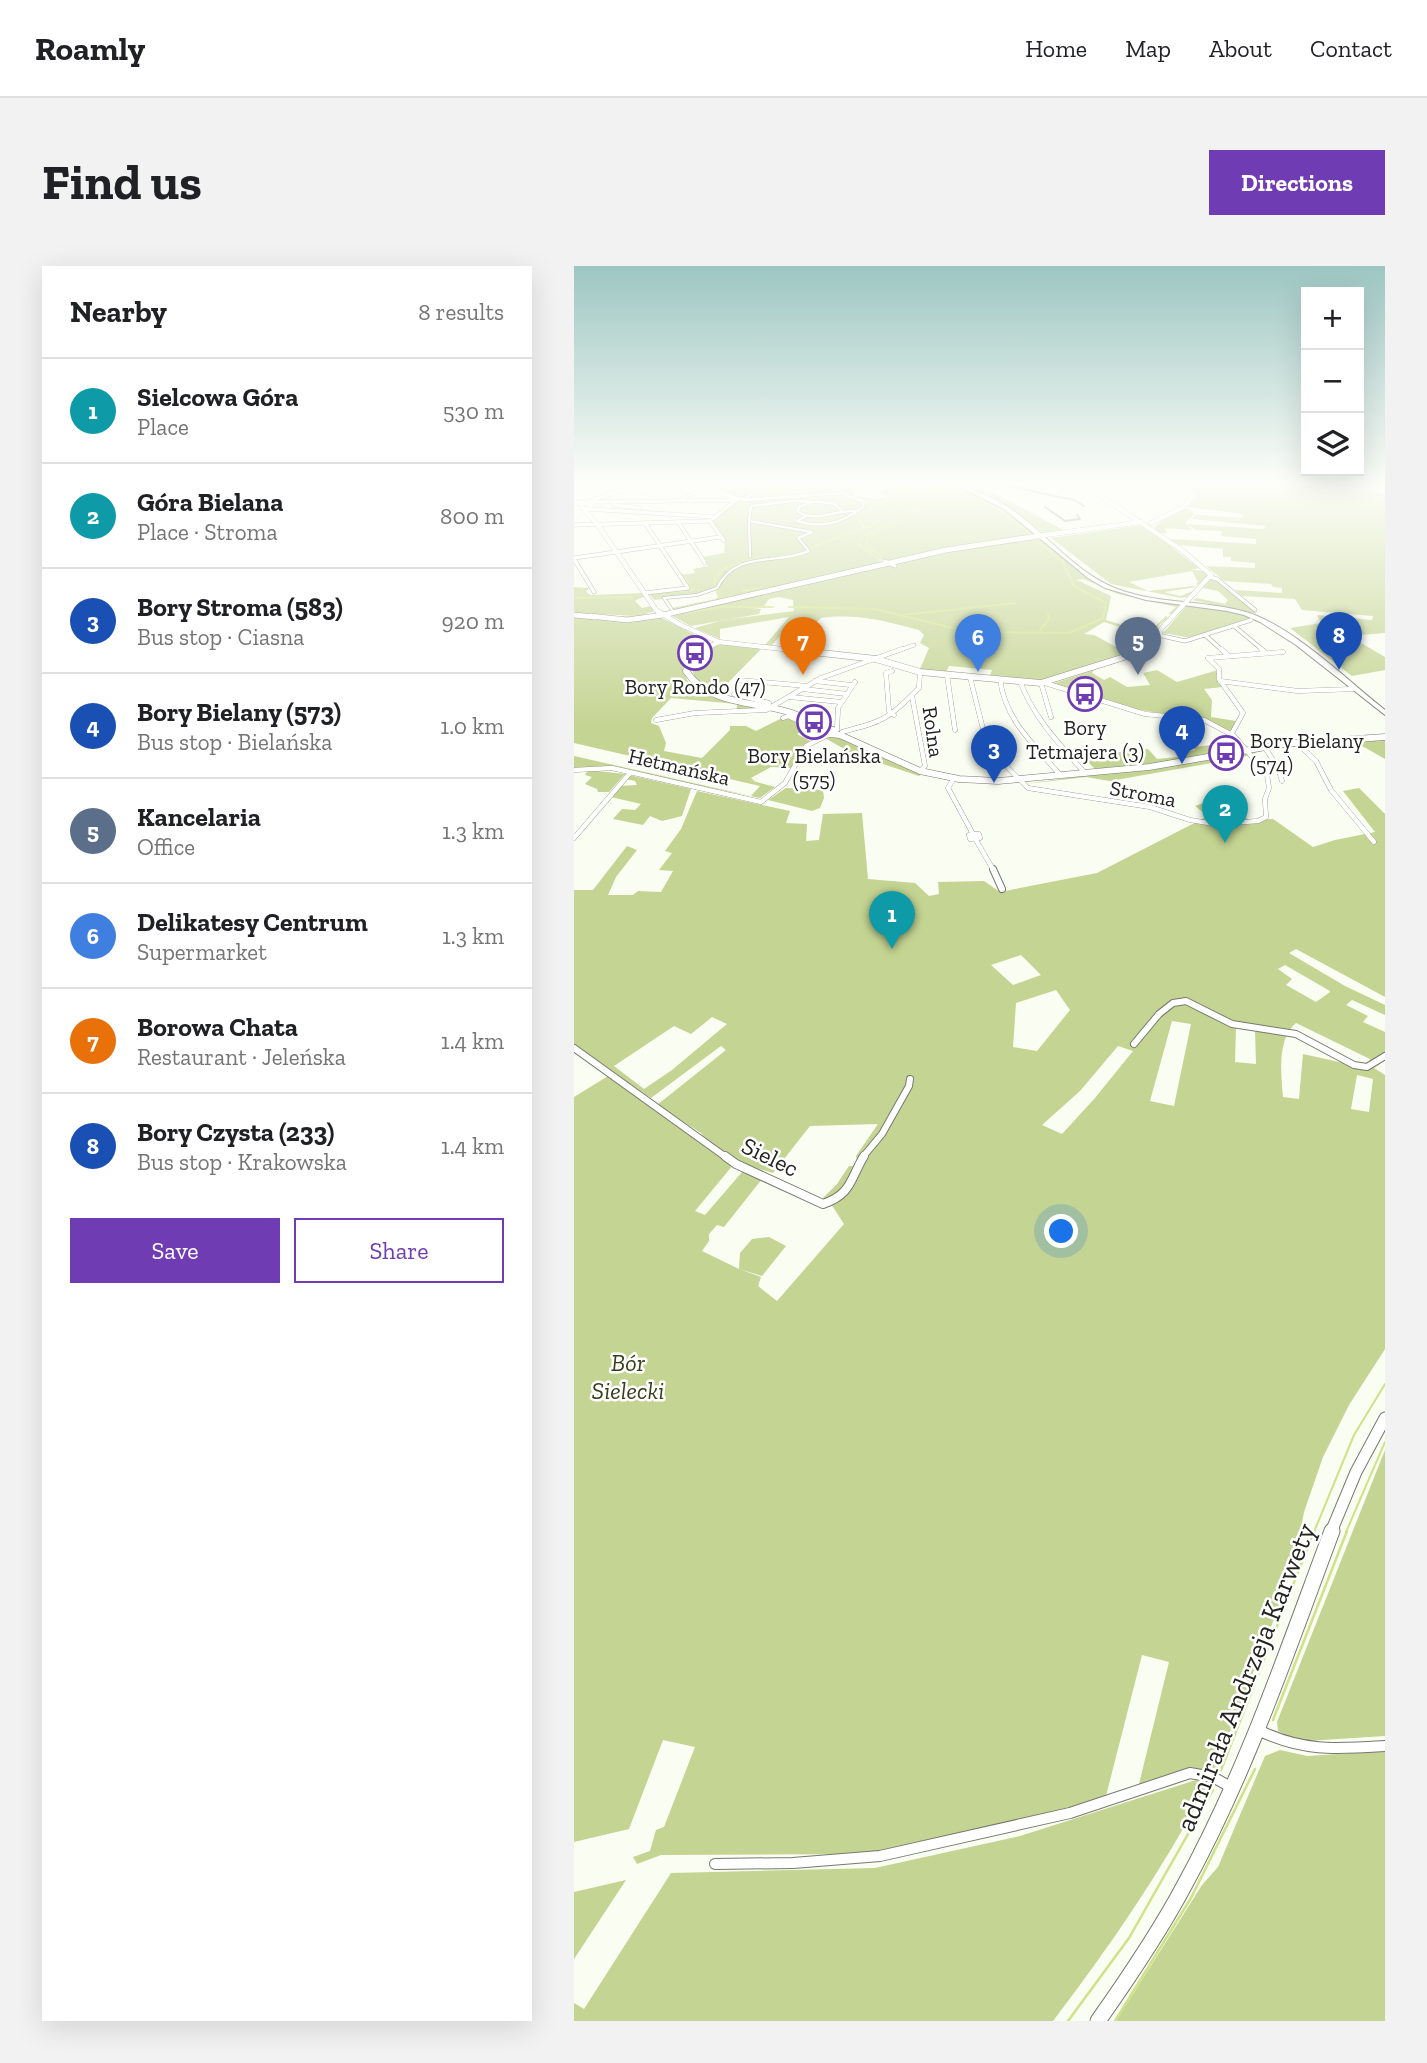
<!DOCTYPE html>
<meta charset="utf-8">
<style>
body{margin:0;font-family:"Zilla Slab",serif;background:#f2f2f2;color:#202124}
.controls{position:absolute;right:21px;top:21px;display:grid;overflow:hidden;border-radius:0px;box-shadow:0 7px 28px #0002}
.controls button{width:63px;height:63px;display:grid;place-items:center;padding:0;border:0;border-bottom:2px solid #e0e0e0;background:#fff;color:#202124;font:35px sans-serif}
.you{position:absolute;left:488px;top:966px;width:24px;height:24px;margin:-18px;border:5px solid #fff;border-radius:50%;background:#1a73e8;box-shadow:0 0 0 10px #1a73e833}
.badge{display:grid;place-items:center;width:46px;height:46px;border-radius:50%;background:#703cb4;color:#fff;font-size:23px;font-weight:700}
.pin{position:absolute;translate:-50% -58px;filter:drop-shadow(0 2px 4px #0008)}
.pin::after{content:'';position:absolute;top:37px;width:24px;height:21px;background:inherit;clip-path:polygon(0 0,100% 0,50% 100%)}
.list{margin:0;padding:0;list-style:none}
h2{display:flex;justify-content:space-between;align-items:center;height:91px;margin:0;padding:0 28px;font-size:30px}
h2 small{font-size:23px;font-weight:400;color:#757577}
.list li{display:grid;grid-template-columns:46px 1fr auto;gap:21px;align-items:center;box-sizing:border-box;height:105px;padding:0 28px;border-top:2px solid #e0e0e0}
.list b{display:block;font-size:26px;white-space:nowrap}
.list p{margin:0;font-size:23px;white-space:nowrap;color:#757577}
.list em{font-size:23px;font-style:normal;color:#757577}
.actions{display:flex;gap:14px;padding:21px 28px}
.actions a{flex:1;padding:16px 0;border:2px solid #703cb4;border-radius:0px;text-align:center;font-size:24px;color:#703cb4}
.actions .main{background:#703cb4;color:#fff}
.icon{flex:none;width:38px;height:38px;fill:none;stroke:currentColor;stroke-width:2;stroke-linecap:round;stroke-linejoin:round}
.map{position:relative;flex:none;width:811px;height:1755px;overflow:hidden;border-radius:0px}
header{display:flex;align-items:center;gap:42px;box-sizing:border-box;height:98px;padding:0 35px;background:#fff;border-bottom:2px solid #e0e0e0}
header strong{font-size:33px}
nav{display:flex;gap:38px;margin-inline-start:auto;font-size:24px}
.intro{display:flex;align-items:center;justify-content:space-between;box-sizing:border-box;height:168px;padding:0 42px}
h1{margin:0;font-size:49px}
.button{padding:18px 32px;border-radius:0px;background:#703cb4;color:#fff;font-size:24px;font-weight:700}
main{display:flex;gap:42px;padding:0 42px}
aside{flex:1;background:#fff;border-radius:0px;box-shadow:0 7px 28px #0002}
.map>svg:first-child{display:block}
.green{fill:#c4d492;fill-rule:evenodd}
.lines{fill:none;stroke-linecap:round;stroke-linejoin:round}
.stream-far1{stroke:#cee288;stroke-width:2}
.stream{stroke:#cee288;stroke-width:2.5}
.pedestrian-casing{stroke:#777970;stroke-width:3.5}
.minor-far4-casing{stroke:#777970;stroke-width:4.5}
.minor-far3-casing{stroke:#777970;stroke-width:5}
.minor-far2-casing{stroke:#777970;stroke-width:8}
.minor-far1-casing{stroke:#777970;stroke-width:10}
.minor-casing{stroke:#777970;stroke-width:12}
.tertiary-far1-casing{stroke:#777970;stroke-width:5}
.tertiary-casing{stroke:#777970;stroke-width:7}
.secondary-far2-casing{stroke:#777970;stroke-width:6}
.secondary-far1-casing{stroke:#777970;stroke-width:13}
.secondary-casing{stroke:#777970;stroke-width:17}
.primary-casing{stroke:#777970;stroke-width:2}
.pedestrian{stroke:#fff;stroke-width:2.5}
.minor-far4{stroke:#fff;stroke-width:3.5}
.minor-far3{stroke:#fff;stroke-width:4.5}
.minor-far2{stroke:#fff;stroke-width:6}
.minor-far1{stroke:#fff;stroke-width:8}
.minor{stroke:#fff;stroke-width:10}
.tertiary-far1{stroke:#fff;stroke-width:4.5}
.tertiary{stroke:#fff;stroke-width:6}
.secondary-far2{stroke:#fff;stroke-width:5}
.secondary-far1{stroke:#fff;stroke-width:11}
.secondary{stroke:#fff;stroke-width:15}
.primary{fill:#fff;fill-rule:evenodd}
.rail{stroke:#7e8078;stroke-width:2}
.labels{text-anchor:middle;stroke-width:5;stroke-linejoin:round;paint-order:stroke}
.far-poi-label{font-size:21px;fill:#232420;stroke:#fff}
.far-street-label{font-size:21px;fill:#232420;stroke:#fff}
.street-label{font-size:24px;fill:#232420;stroke:#fff}
.park-label{font-size:24px;font-style:italic;fill:#373f1a;stroke:#fff}
.near-street-label{font-size:28px;fill:#232420;stroke:#fff}
</style>
<header>
<strong>Roamly</strong>
<nav><a>Home</a><a>Map</a><a>About</a><a>Contact</a></nav>
</header>
<div class="intro"><h1>Find us</h1><a class="button">Directions</a></div>
<main>
<aside>
<h2>Nearby<small>8 results</small></h2>
<ul class="list">
<li><span class="badge" style="background:#0f9aa8">1</span><div><b>Sielcowa Góra</b><p>Place</p></div><em>530 m</em></li>
<li><span class="badge" style="background:#0f9aa8">2</span><div><b>Góra Bielana</b><p>Place · Stroma</p></div><em>800 m</em></li>
<li><span class="badge" style="background:#1a4fb4">3</span><div><b>Bory Stroma (583)</b><p>Bus stop · Ciasna</p></div><em>920 m</em></li>
<li><span class="badge" style="background:#1a4fb4">4</span><div><b>Bory Bielany (573)</b><p>Bus stop · Bielańska</p></div><em>1.0 km</em></li>
<li><span class="badge" style="background:#5c6f8a">5</span><div><b>Kancelaria</b><p>Office</p></div><em>1.3 km</em></li>
<li><span class="badge" style="background:#3f7fe0">6</span><div><b>Delikatesy Centrum</b><p>Supermarket</p></div><em>1.3 km</em></li>
<li><span class="badge" style="background:#e8710a">7</span><div><b>Borowa Chata</b><p>Restaurant · Jeleńska</p></div><em>1.4 km</em></li>
<li><span class="badge" style="background:#1a4fb4">8</span><div><b>Bory Czysta (233)</b><p>Bus stop · Krakowska</p></div><em>1.4 km</em></li>
</ul>
<div class="actions"><a class="main">Save</a><a>Share</a></div>
</aside>
<div class="map">
<svg width="811" height="1755" viewBox="0 0 811 1755">
<rect width="100%" height="100%" fill="#fafdf1"/>
<g class="green">
<path d="M122,216H301L281,225L280,230L303,233L313,230L304,227C312,223 321,218 330,216C380,204 425,239 462,268L315,295L305,293L306,297L99,344L98,342L142,333L144,331L141,324L124,329L80,334L74,326L114,323L106,309L121,307L119,303L134,300L129,291L150,287L151,275L138,256L165,233Z"/>
<polygon points="380,216 418,226 493,266 470,267 429,238"/>
<polygon points="617,216 673,216 811,227 811,367 775,370 811,391 811,404 778,410 716,362 747,357 743,349 798,354 799,350 728,344 721,333 668,330 661,324 708,327 708,322 699,321 697,318 650,315 632,300 681,302 681,297 657,295 657,291 649,291 649,283 605,279 595,273 682,278 682,273 647,270 648,265 622,264 613,258 689,263 692,260 618,253 622,249 668,252 669,248 614,241 623,229"/>
<polygon points="612,242 619,245 620,248 611,257 618,264 591,262 593,267 586,267 580,262 590,253"/>
<polygon points="569,259 625,302 618,304 631,305 634,309 624,319 622,318 624,316 618,305 555,316 574,325 619,320 623,321 590,326 606,330 619,325 613,331 607,332 537,318 477,272"/>
<path d="M463,273L469,274L515,312L546,326L606,338L598,348H594L602,341L544,328L509,313L503,314L537,330L532,354L574,367L592,350L594,352L585,359L577,380L474,415L416,409L418,404L375,400L372,407L346,403L355,382L346,377L350,369L345,364C312,355 282,347 247,352C239,361 229,360 222,368L209,367L197,380L191,379L215,351L146,363V373L121,362L149,354L220,345L219,334L205,331L195,333L190,340L167,341L187,343L185,348L117,360L98,350L373,286ZM530,356L571,369L567,373L571,376L546,383L520,369L510,368Z"/>
<polygon points="635,313 642,314 683,348 618,334 623,332 651,338 654,334 644,325 629,322"/>
<polygon points="0,321 15,322 12,326 17,329 69,327 71,330 61,335 68,342 76,340 80,345 66,350 0,347"/>
<polygon points="614,338 661,346 677,352 617,372 589,367"/>
<polygon points="0,350 88,352 129,373 109,400 113,414 123,423 140,430 191,442 163,444 163,438 97,432 78,452 77,457 85,460 92,477 90,485 128,492 156,464 156,460 172,460 182,465 212,450 238,460 223,468 236,475 229,479 217,502 197,501 177,512 181,515 175,514 201,521 186,532 31,500 0,502 0,490 177,530 186,520 0,477"/>
<path d="M147,378L188,382L148,423L141,425L116,409L115,400L120,393L116,403L120,411L118,402C121,388 133,381 147,378Z"/>
<polygon points="520,404 518,407 530,414 536,411 553,421 576,419 569,407 583,404 603,416 644,404 649,421 630,423 638,434 637,451 662,455 658,466 637,456 561,443 478,418"/>
<polygon points="264,471 348,507 345,510 279,488 251,472"/>
<polygon points="811,473 811,493 790,481 738,479 693,483 666,492 536,515 512,511 451,518 731,478 784,477"/>
<polygon points="663,476 665,480 663,482 583,497 521,503 513,495 537,487 574,483 583,493 611,490 610,486 621,484 620,481"/>
<polygon points="14,504 51,508 35,526 24,526 23,523 11,518 18,511 11,509"/>
<polygon points="55,509 117,523 108,550 88,555 76,550 69,559 39,553 48,543 61,544 67,538 37,531 45,520 63,519 61,515 51,513"/>
<polygon points="212,522 249,524 250,532 246,542 238,545 194,534"/>
<path d="M785,522L811,548V731L722,683L715,687L771,720L811,739V749L778,734L772,739L794,750L789,756L811,766V794L800,802L811,809V1083L775,1139L749,1191L730,1246L721,1294L702,1348L640,1507L617,1501L565,1518L595,1396L568,1389L532,1530L447,1556L304,1588L87,1589L63,1598L59,1591L76,1585L82,1564L90,1561L121,1481L89,1474L55,1563L0,1576V831L34,810L57,824L81,845L115,865L121,873L159,899L121,945L131,949L169,905L188,913L150,961L143,959L135,968V975L128,985L165,1003L166,987L178,973L195,971L212,980L188,1010L165,1003L187,1011L184,1020L203,1035L270,958L259,941L249,932L263,918L275,900H279L283,895L282,890L304,858L236,860L199,907L164,896L133,875L127,867L83,839L152,784L147,780L77,832L0,780V624H19L53,580L63,584L42,611L34,629H59L64,625L87,626L99,605L85,604L98,587L91,585L107,563L123,525L216,545L212,557L233,558L232,575L245,574L249,548L288,547L294,613L341,617L355,630L365,628L364,616L410,615L426,626L523,607L634,550L621,540L635,535L676,554L699,553L739,581L761,574L801,566L769,525ZM447,689L467,709L439,719L417,699ZM711,699L756,725V726L742,736L712,719L718,713L704,703ZM482,724L496,744L463,785L439,781L442,737ZM138,751L153,758L98,804L70,823L40,800L100,760L117,768ZM598,755L617,758L600,840L576,835ZM722,757L796,793L792,802L729,788L725,833L709,831C707,809 703,772 722,757ZM662,761L681,763L682,798L661,796ZM544,780L559,785L521,832L488,868L468,859L506,825ZM783,809L799,813L795,846L777,843Z"/>
<polygon points="811,1184 811,1470 733,1475 720,1473 704,1465 703,1456"/>
<polygon points="706,1484 733,1490 811,1485 811,1755 542,1755 628,1619 644,1601 691,1490"/>
<path d="M622,1514L633,1520C588,1604 537,1679 479,1755H0V1737L10,1743L97,1607L301,1602L446,1570Z"/>
<polygon points="52,1614 0,1693 0,1626"/>
</g>
<g class="lines">
<g class="stream-far1">
<polyline points="345,216 343,222 359,233 355,238"/>
<polyline points="368,216 429,245 455,267"/>
<polyline points="373,216 389,222"/>
<polyline points="388,219 402,225"/>
<polyline points="290,261 281,250 308,238 318,223 338,216"/>
<polyline points="287,272 352,236 352,231 336,221 339,216"/>
<polyline points="286,274 284,278 308,296"/>
<polyline points="233,283 296,260 329,239 324,236"/>
<polyline points="308,291 292,280 293,272 352,240"/>
<polyline points="142,321 140,315 150,302 182,293"/>
<polyline points="143,323 146,331"/>
<polyline points="169,325 188,321"/>
<polyline points="83,327 119,324 108,308"/>
<polyline points="0,332 58,331"/>
<polyline points="146,332 158,331"/>
<polyline points="215,341 301,343 395,366 495,367 529,352 532,337 500,320 488,295 462,274"/>
<polyline points="109,347 147,341 199,341"/>
<polyline points="328,349 442,337"/>
<polyline points="49,351 59,350"/>
<polyline points="466,364 475,353 474,348"/>
<polyline points="740,1266 780,1169 811,1118"/>
<polyline points="772,1266 811,1176"/>
</g>
<g class="stream">
<polyline points="699,1454 773,1265"/>
<polyline points="647,1504 740,1265"/>
<polyline points="494,1755 555,1672 639,1524"/>
<polyline points="541,1755 617,1632 681,1503"/>
</g>
<g class="pedestrian-casing">
<g id="pedestrian">
<polyline points="257,216 268,222 268,227"/>
<polyline points="129,219 137,216"/>
<path d="M154,229L171,234L268,227L290,236L289,241C268,257 248,263 223,255L232,250"/>
<polyline points="172,232 178,228 183,216"/>
<polyline points="246,236 261,238 267,244"/>
<path d="M236,237L225,241L224,246C244,257 263,243 284,245"/>
<polyline points="175,255 176,290"/>
<path d="M98,344L90,332L123,329L143,322C163,283 200,300 235,285L224,272L238,266L175,255L177,240L218,235L247,236"/>
</g>
</g>
<g class="minor-far4-casing">
<g id="minor-far4">
<polyline points="119,216 163,233 139,253"/>
<polyline points="684,216 781,222"/>
<polyline points="68,231 111,216"/>
<polyline points="105,234 134,221"/>
<polyline points="13,236 73,216"/>
<polyline points="22,236 163,234"/>
<polyline points="40,239 66,242"/>
<polyline points="14,243 142,251"/>
<polyline points="136,255 150,275"/>
<polyline points="104,256 131,297"/>
<polyline points="71,257 114,322 71,327"/>
<polyline points="0,259 136,255"/>
<polyline points="0,292 146,271"/>
<polyline points="0,293 20,326"/>
<polyline points="311,295 321,300"/>
<polyline points="636,311 643,313 681,344"/>
<polyline points="660,360 690,385"/>
<polyline points="584,369 611,375 677,354"/>
<polyline points="631,369 649,385"/>
<polyline points="323,385 340,379"/>
</g>
</g>
<g class="minor-far3-casing">
<g id="minor-far3">
<polyline points="647,383 655,390"/>
<polyline points="687,383 692,387"/>
<polyline points="634,392 645,403 645,413 669,447 657,469"/>
<polyline points="634,392 709,386"/>
<polyline points="318,405 312,407 315,445 320,449"/>
<polyline points="373,409 381,464"/>
<polyline points="396,411 410,467 428,496 454,522 576,541 616,554 641,558 684,555 692,551 691,533 695,522 693,508 660,470 630,454 571,448 471,417"/>
<path d="M426,413C431,455 461,479 487,510"/>
<polyline points="164,414 233,420"/>
<polyline points="241,415 277,419"/>
<path d="M446,415C459,451 486,479 511,507"/>
<polyline points="646,415 724,425 779,423"/>
<polyline points="467,417 477,451"/>
<polyline points="229,423 273,428"/>
<polyline points="160,428 195,437"/>
<polyline points="338,430 351,500 346,505"/>
<polyline points="216,431 267,436"/>
<polyline points="209,452 214,450 247,465"/>
<polyline points="82,454 121,447 192,444 247,412 328,383"/>
<polyline points="263,464 264,442 281,416"/>
<path d="M268,466C311,455 314,453 345,422L346,406"/>
<polyline points="722,476 742,495 757,524 800,576"/>
<polyline points="690,480 704,502 708,515"/>
<polyline points="0,504 38,502 187,536 211,517 232,480 256,468"/>
<polyline points="380,512 374,522 399,568"/>
<polygon points="399,568 405,568 406,572 396,573 395,569"/>
<polyline points="0,572 56,507"/>
<polyline points="402,574 420,605"/>
</g>
</g>
<g class="minor-far2-casing">
<g id="minor-far2">
<polyline points="419,603 428,623"/>
<polyline points="560,778 585,748 599,737 612,735 658,758 722,768 780,799 793,801 811,790"/>
<polyline points="0,782 153,892"/>
<polyline points="288,892 308,868 335,820 336,813"/>
</g>
</g>
<g class="minor-far1-casing">
<path id="minor-far1" d="M151,890L162,898L249,938C278,928 276,913 290,890"/>
</g>
<g class="minor-casing">
<g id="minor">
<path d="M684,1464C729,1486 763,1483 811,1480"/>
<polyline points="141,1598 219,1597 306,1590 496,1547 616,1507 639,1511 660,1523"/>
</g>
</g>
<g class="tertiary-far1-casing">
<g id="tertiary-far1">
<polyline points="506,216 609,285 637,309 587,363 582,379 573,385"/>
<polyline points="0,237 19,237 12,246"/>
<polyline points="8,241 24,259 82,344 105,358 145,376 127,385"/>
<polyline points="577,257 610,241 619,228 614,216"/>
<polyline points="471,269 567,256"/>
<polyline points="145,376 227,385"/>
</g>
</g>
<g class="tertiary-casing">
<g id="tertiary">
<path d="M131,383L117,393L112,405C135,440 182,435 218,447C232,452 244,460 259,464"/>
<polyline points="211,383 302,393 346,406 467,417 576,383"/>
<polyline points="257,464 256,468 266,469 346,505 385,513 424,515 575,501 710,478 811,471"/>
</g>
</g>
<g class="secondary-far2-casing">
<g id="secondary-far2">
<polyline points="0,349 21,351"/>
<polyline points="16,350 53,354 89,349 372,284 471,269"/>
</g>
</g>
<g class="secondary-far1-casing">
<polyline id="secondary-far1" points="757,1266 782,1206 811,1152"/>
</g>
<g class="secondary-casing">
<path id="secondary" d="M524,1755C555,1711 585,1667 610,1620C672,1507 713,1385 758,1265"/>
</g>
<g class="primary-casing">
<path id="primary" d="M376,216H382C399,224 419,231 434,241C469,264 498,303 536,320C578,339 627,333 672,346C717,359 773,414 811,444V449L722,379L686,356L670,349L653,345L572,334L531,322L514,312L430,243Z"/>
</g>
<use href="#pedestrian" class="pedestrian"/>
<use href="#minor-far4" class="minor-far4"/>
<use href="#minor-far3" class="minor-far3"/>
<use href="#minor-far2" class="minor-far2"/>
<use href="#minor-far1" class="minor-far1"/>
<use href="#minor" class="minor"/>
<use href="#tertiary-far1" class="tertiary-far1"/>
<use href="#tertiary" class="tertiary"/>
<use href="#secondary-far2" class="secondary-far2"/>
<use href="#secondary-far1" class="secondary-far1"/>
<use href="#secondary" class="secondary"/>
<use href="#primary" class="primary"/>
<g class="rail">
<polyline points="418,216 466,227"/>
<polyline points="457,225 500,234 510,240"/>
<polyline points="471,241 491,255 506,253 503,249"/>
</g>
</g>
<linearGradient id="sky" x2="0" y2="1"><stop stop-color="#9dc6c2"/><stop offset="0.47" stop-color="#fdfef9"/><stop offset="1" stop-color="#fdfef9" stop-opacity="0"/></linearGradient>
<rect width="811" height="462" fill="url(#sky)"/>
<defs>
<g id="bus-ring" transform="scale(1.75)"><circle r="9.5" fill="#fff" stroke="#703cb4" stroke-width="1.5"/><path d="M-5-6H5V4H4V6H2V4H-2V6H-4V4H-5ZM-3.5-4V0h7V-4ZM-3.5 1.2v1.5H-2V1.2ZM2 1.2v1.5H3.5V1.2Z" fill="#703cb4"/></g>
</defs>
<g fill-rule="evenodd">
<use href="#bus-ring" x="121" y="387"/>
<use href="#bus-ring" x="511" y="428"/>
<use href="#bus-ring" x="240" y="456"/>
<use href="#bus-ring" x="652" y="487"/>
</g>
<g class="labels">
<g class="far-poi-label">
<text x="121" y="428">Bory Rondo (47)</text>
<text x="511" y="469">Bory<tspan x="511" dy="24">Tetmajera (3)</tspan></text>
<text x="676" y="482" text-anchor="start">Bory Bielany<tspan x="676" dy="24">(574)</tspan></text>
<text x="240" y="497">Bory Bielańska<tspan x="240" dy="24">(575)</tspan></text>
</g>
<g class="far-street-label">
<text transform="translate(359 466) rotate(82)" y="7">Rolna</text>
<text transform="translate(105 501) rotate(13)" y="7">Hetmańska</text>
<text transform="translate(569 528) rotate(11)" y="7">Stroma</text>
</g>
<g class="street-label">
<text transform="translate(196 891) rotate(26)" y="8">Sielec</text>
</g>
<g class="park-label">
<text x="54" y="1105">Bór<tspan x="54" dy="28">Sielecki</tspan></text>
</g>
<g class="near-street-label">
<text transform="translate(671 1411) rotate(-68)" y="10">admirała Andrzeja Karwety</text>
</g>
</g>
</svg>
<div class="controls">
<button>+</button>
<button>−</button>
<button><svg class="icon" aria-label="layers" viewBox="0 0 24 24"><path d="M12 4l9 5-9 5-9-5zM3 14l9 5 9-5"/></svg></button>
</div>
<div class="you"></div>
<div class="pin badge" style="left:318px;top:683px;background:#0f9aa8">1</div>
<div class="pin badge" style="left:651px;top:577px;background:#0f9aa8">2</div>
<div class="pin badge" style="left:420px;top:517px;background:#1a4fb4">3</div>
<div class="pin badge" style="left:608px;top:498px;background:#1a4fb4">4</div>
<div class="pin badge" style="left:564px;top:409px;background:#5c6f8a">5</div>
<div class="pin badge" style="left:404px;top:406px;background:#3f7fe0">6</div>
<div class="pin badge" style="left:229px;top:409px;background:#e8710a">7</div>
<div class="pin badge" style="left:765px;top:404px;background:#1a4fb4">8</div>
</div>
</main>
